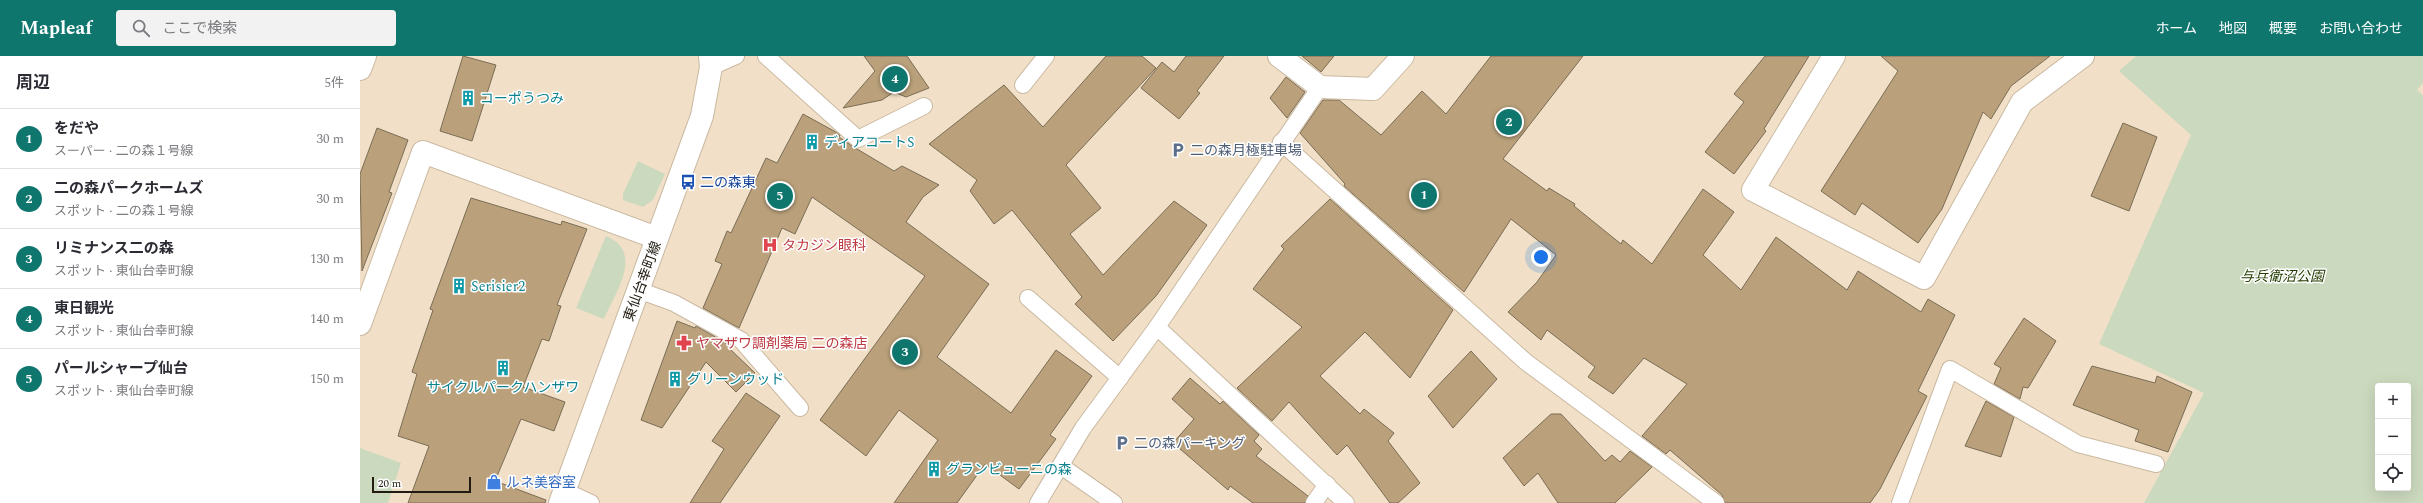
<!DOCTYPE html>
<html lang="ja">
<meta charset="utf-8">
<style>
body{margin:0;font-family:Spectral,"Noto Sans JP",serif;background:#f2f2f3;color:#2b2b33}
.controls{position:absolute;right:12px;bottom:12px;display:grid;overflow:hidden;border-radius:4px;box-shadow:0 4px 16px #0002}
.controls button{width:36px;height:36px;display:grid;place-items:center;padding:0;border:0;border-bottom:1px solid #e1e1e2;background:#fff;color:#2b2b33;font:20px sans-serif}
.scale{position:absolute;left:12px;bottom:10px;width:99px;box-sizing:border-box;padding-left:4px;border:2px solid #211b12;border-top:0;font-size:11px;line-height:14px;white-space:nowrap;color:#211b12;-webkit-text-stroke:3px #fff;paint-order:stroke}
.you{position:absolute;left:1181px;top:201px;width:14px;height:14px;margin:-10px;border:3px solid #fff;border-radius:50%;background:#1a73e8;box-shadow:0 0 0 6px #1a73e833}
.badge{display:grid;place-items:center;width:26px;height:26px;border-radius:50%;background:#0f766e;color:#fff;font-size:13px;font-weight:700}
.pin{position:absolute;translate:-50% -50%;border:2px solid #fff;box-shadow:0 1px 4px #0006}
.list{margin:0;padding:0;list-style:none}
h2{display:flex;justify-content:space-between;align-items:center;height:52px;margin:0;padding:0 16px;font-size:17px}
h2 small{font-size:13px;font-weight:400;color:#7c7c81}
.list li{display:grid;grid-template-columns:26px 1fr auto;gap:12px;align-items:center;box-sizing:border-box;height:60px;padding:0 16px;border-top:1px solid #e1e1e2}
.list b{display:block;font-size:15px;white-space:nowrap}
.list p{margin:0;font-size:13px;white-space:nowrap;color:#7c7c81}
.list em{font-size:13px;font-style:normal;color:#7c7c81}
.icon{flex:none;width:22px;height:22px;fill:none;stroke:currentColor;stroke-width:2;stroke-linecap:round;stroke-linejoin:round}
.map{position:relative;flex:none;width:2063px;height:447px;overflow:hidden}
header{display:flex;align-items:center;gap:24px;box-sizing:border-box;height:56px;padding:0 20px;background:#0f766e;color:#fff}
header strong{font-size:19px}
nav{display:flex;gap:22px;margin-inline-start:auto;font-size:14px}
.search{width:280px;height:36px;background:#f2f2f3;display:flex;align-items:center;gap:10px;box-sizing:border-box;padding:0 14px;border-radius:4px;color:#7c7c81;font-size:15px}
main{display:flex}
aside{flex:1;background:#fff}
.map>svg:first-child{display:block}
.green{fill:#cbd9be;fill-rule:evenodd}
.building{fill:#baa17b;stroke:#7a6c55}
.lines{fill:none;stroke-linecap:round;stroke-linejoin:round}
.lane-casing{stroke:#cab9a1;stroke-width:18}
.street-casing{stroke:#cab9a1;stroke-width:24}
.secondary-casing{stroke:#cab9a1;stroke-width:24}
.lane{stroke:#fff;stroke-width:16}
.street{stroke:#fff;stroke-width:22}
.secondary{stroke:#fff;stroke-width:22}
.labels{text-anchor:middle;stroke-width:3;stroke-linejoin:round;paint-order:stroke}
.culture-label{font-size:14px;fill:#0d838f;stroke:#fff;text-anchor:start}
.service-label{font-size:14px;fill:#4e5e75;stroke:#fff;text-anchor:start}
.transit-label{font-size:14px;fill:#164399;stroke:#fff;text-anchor:start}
.health-label{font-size:14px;fill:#be3a42;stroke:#fff;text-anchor:start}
.park-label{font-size:14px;font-style:italic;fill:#243d00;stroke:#fff}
.street-label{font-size:14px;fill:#211b12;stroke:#fff}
.shop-label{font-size:14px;fill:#366cbe;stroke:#fff;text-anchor:start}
</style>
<header>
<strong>Mapleaf</strong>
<div class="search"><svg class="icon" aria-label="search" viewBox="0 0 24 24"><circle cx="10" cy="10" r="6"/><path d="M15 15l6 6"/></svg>ここで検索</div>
<nav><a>ホーム</a><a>地図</a><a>概要</a><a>お問い合わせ</a></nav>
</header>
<main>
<aside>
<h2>周辺<small>5件</small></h2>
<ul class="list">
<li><span class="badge">1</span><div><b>をだや</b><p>スーパー · 二の森１号線</p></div><em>30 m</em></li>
<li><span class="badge">2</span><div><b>二の森パークホームズ</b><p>スポット · 二の森１号線</p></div><em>30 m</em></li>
<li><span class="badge">3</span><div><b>リミナンス二の森</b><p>スポット · 東仙台幸町線</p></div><em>130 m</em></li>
<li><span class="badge">4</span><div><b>東日観光</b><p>スポット · 東仙台幸町線</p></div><em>140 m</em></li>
<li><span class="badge">5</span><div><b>パールシャープ仙台</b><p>スポット · 東仙台幸町線</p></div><em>150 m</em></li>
</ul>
</aside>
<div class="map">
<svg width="2063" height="447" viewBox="0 0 2063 447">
<rect width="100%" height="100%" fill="#f1e0c7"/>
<g class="green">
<path d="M1776,0H2063V27L2057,34L2063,39V447H1784L1844,337L1739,288L1831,79L1759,15ZM2018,330H2048V432H2018Z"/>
<polygon points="278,105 305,118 293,144 283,151 263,144 263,138"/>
<path d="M246,180C285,196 255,237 244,263L216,252Z"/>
<polygon points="0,392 41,407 28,447 0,447"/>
</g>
<g class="building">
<polygon points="103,0 136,9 112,85 80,75"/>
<polygon points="504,0 547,0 569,32 546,41 534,36 522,44 483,52 515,15"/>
<polygon points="746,0 782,0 796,12 706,109 741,152 710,178 743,219 814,145 847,169 796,240 753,285 715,248 722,241 652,154 634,168 610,135 617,124 569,88 644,29 683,71"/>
<polygon points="826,0 864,0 837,35 840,37 819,63 781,32 802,6 814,16"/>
<polygon points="942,0 974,0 961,16"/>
<polygon points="1131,0 1223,0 1143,103 1187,135 1189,132 1215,148 1214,150 1261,188 1263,184 1292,208 1343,133 1374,156 1343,199 1381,234 1416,181 1487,234 1498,215 1561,256 1568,243 1595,259 1558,335 1567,340 1520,433 1510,447 1365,447 1362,439 1310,394 1306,398 1282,380 1327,328 1284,302 1253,338 1228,321 1235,311 1187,274 1181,284 1148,256 1177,226 1196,199 1151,163 1104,236 984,130 985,128 940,77 963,44 979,44 1021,79 1062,35 1086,58"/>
<polygon points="1405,0 1449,0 1404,73 1406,75 1374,118 1345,96 1384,46 1374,38"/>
<polygon points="1521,0 1690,0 1651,30 1631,63 1623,56 1582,153 1558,187 1502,147 1495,159 1461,135 1538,15"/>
<polygon points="926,21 945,36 927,62 910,42"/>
<polygon points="443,58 474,75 480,79 479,81 492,90 534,115 542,110 579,129 563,141 546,166 629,228 577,301 651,357 696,294 732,320 690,379 696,383 659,433 625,408 597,447 534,447 578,384 539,354 506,400 460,364 565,220 452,141 435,178 422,172 379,272 343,252 362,208 355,205 367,175 371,177 406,102 417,107"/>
<polygon points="1763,67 1797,81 1769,155 1731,140"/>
<polygon points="17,72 48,84 29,136 32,137 2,215 0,118"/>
<polygon points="111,142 201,169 202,165 227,173 197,249 201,250 189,285 182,283 163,331 205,346 194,375 161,363 135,425 186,444 185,447 48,447 69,390 38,380 57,318 52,316 73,254 70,253"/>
<polygon points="970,143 1093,254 1050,322 1005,276 960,320 1000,358 1004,353 1034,377 1028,385 1060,427 1038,447 1030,447 987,389 977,399 929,346 912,365 877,332 942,271 893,233 924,193 921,190"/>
<polygon points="1664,262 1696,285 1668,332 1663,331 1660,343 1634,328 1641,312 1634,308"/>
<polygon points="317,265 335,272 336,270 371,290 370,293 395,317 376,336 346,306 302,372 281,364"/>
<polygon points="1111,295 1137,323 1093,372 1068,340"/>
<polygon points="1732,310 1795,327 1797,320 1832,336 1808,396 1775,385 1779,374 1713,349"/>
<polygon points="830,322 860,348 863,345 899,379 894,385 902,393 896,400 948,440 945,447 893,447 870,430 868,434 813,387 834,363 812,343"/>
<polygon points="386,337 420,360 360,447 330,447 364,393 352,385"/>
<polygon points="1626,345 1654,361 1641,401 1605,390"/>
<polygon points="1191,358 1201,358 1245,405 1252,399 1260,406 1270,395 1292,411 1255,447 1198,447 1178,417 1164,430 1143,402"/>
</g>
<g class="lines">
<g class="lane-casing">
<g id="lane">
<polyline points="406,0 498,83 564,50"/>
<polyline points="351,11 376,0"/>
<polyline points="663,29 686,0"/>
<polyline points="921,86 1166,306 1356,447"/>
<polyline points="278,234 314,247 381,284 440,352"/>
<polyline points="668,242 760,322"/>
<polyline points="797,271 986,447"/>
<polyline points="701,410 754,447"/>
<polyline points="205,435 231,447"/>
<polyline points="678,447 723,372 797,271 960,31"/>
<polyline points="954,447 967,428"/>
<polyline points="1540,447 1590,313 1718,388 1796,408"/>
</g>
</g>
<g class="street-casing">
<g id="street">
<polyline points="919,0 960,31 1013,33 1043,0"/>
<polyline points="1474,0 1393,134 1564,222 1662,46 1723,0"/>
<polyline points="0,13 5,0"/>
<polyline points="0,268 63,96 297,182"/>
</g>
</g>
<g class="secondary-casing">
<polyline id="secondary" points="200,447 342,60 351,11 350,0"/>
</g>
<use href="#lane" class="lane"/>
<use href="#street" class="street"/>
<use href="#secondary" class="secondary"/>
</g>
<defs>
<g id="building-bare" transform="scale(1.2)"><path d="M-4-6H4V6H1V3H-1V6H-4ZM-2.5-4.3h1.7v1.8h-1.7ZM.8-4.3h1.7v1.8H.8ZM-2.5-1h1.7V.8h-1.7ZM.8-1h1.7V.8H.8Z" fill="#0f9aa8" stroke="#fff" stroke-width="2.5" paint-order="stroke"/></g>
<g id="parking-bare" transform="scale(1.2)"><path d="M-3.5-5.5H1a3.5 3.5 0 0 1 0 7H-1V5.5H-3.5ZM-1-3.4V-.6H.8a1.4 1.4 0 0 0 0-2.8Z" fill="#5c6f8a" stroke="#fff" stroke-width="2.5" paint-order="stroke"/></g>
<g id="bus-bare" transform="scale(1.2)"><path d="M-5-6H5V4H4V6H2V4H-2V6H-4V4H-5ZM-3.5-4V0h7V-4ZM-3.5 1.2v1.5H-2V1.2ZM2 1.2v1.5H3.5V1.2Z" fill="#1a4fb4" stroke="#fff" stroke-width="2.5" paint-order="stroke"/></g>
<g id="hospital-bare" transform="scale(1.2)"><path d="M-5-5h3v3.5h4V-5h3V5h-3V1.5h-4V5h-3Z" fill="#e0444e" stroke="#fff" stroke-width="2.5" paint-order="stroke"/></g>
<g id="pharmacy-bare" transform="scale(1.2)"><path d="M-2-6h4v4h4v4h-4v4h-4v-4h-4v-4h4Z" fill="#e0444e" stroke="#fff" stroke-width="2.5" paint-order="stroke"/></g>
<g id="shop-bare" transform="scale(1.2)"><path d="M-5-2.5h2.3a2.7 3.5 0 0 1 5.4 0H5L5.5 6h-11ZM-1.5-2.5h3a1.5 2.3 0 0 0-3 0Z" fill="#3f7fe0" stroke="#fff" stroke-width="2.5" paint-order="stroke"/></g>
</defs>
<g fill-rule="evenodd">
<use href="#building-bare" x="108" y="42"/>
<use href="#building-bare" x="452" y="86"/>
<use href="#parking-bare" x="818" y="94"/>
<use href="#bus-bare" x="328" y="126"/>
<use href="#hospital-bare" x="410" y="189"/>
<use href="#building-bare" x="99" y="230"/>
<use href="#pharmacy-bare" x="324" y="287"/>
<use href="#building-bare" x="143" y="312"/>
<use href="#building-bare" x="315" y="323"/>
<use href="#parking-bare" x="762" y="387"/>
<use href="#building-bare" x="574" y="413"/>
<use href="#shop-bare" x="134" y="426"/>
</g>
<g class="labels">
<g class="culture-label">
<text x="120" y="47">コーポうつみ</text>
<text x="464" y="91">ディアコートS</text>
<text x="111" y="235">Serisier2</text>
<text x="327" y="328">グリーンウッド</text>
<text x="143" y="336" text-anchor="middle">サイクルパークハンザワ</text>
<text x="586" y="418">グランビューニの森</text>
</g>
<g class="service-label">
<text x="830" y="99">二の森月極駐車場</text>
<text x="774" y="392">二の森パーキング</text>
</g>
<g class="transit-label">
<text x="340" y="131">二の森東</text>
</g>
<g class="health-label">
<text x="422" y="194">タカジン眼科</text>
<text x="336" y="292">ヤマザワ調剤薬局 二の森店</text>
</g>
<g class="park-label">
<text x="1922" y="225">与兵衛沼公園</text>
</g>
<g class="street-label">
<text transform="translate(282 225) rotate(-70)" y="5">東仙台幸町線</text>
</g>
<g class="shop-label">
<text x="146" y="431">ルネ美容室</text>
</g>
</g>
</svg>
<div class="controls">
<button>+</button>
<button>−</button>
<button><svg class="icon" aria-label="locate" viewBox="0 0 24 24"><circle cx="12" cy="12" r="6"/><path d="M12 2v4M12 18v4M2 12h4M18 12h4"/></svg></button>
</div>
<div class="scale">20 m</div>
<div class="you"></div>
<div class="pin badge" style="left:1064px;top:139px">1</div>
<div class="pin badge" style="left:1149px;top:66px">2</div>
<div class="pin badge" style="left:545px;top:296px">3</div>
<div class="pin badge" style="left:535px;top:23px">4</div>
<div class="pin badge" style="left:420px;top:140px">5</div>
</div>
</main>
